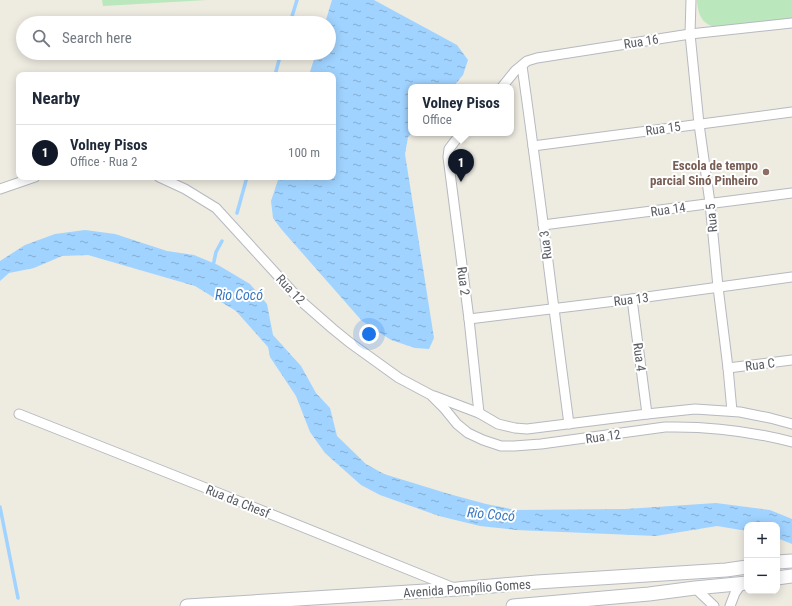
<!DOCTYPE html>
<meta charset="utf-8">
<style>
body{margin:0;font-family:"Roboto Condensed",sans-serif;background:#f2f2f3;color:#1f2937}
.controls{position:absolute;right:12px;bottom:12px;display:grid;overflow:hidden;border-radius:8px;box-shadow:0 2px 10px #0003}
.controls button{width:36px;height:36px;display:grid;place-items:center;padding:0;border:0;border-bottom:1px solid #e0e1e3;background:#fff;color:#1f2937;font:20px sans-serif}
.you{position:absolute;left:369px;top:334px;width:14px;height:14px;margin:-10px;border:3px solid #fff;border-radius:50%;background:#1a73e8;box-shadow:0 0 0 6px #1a73e833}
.badge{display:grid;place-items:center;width:26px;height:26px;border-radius:50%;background:#111827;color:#fff;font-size:13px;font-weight:700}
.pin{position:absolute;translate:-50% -33px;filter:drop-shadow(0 1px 2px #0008)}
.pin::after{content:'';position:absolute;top:21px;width:14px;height:12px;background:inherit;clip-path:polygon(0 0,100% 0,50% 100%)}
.popup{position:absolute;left:408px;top:84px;width:106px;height:52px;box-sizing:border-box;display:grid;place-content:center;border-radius:8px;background:#fff;filter:drop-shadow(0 1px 3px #0005);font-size:13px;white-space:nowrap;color:#747a83}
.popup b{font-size:15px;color:#1f2937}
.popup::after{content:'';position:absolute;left:50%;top:100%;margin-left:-8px;border:8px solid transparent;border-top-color:#fff}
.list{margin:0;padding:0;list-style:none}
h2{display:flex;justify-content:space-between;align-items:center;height:52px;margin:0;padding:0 16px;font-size:17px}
h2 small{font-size:13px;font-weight:400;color:#747a83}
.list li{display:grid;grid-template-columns:26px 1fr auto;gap:12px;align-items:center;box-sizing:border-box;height:56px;padding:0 16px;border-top:1px solid #e0e1e3}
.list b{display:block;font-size:15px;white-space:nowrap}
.list p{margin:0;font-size:13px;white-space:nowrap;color:#747a83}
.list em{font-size:13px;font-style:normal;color:#747a83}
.icon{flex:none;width:22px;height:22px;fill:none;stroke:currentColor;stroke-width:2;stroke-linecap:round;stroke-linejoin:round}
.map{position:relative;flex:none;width:792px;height:606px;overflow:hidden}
.search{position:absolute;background:#fff;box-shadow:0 2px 10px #0003;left:16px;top:16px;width:320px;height:44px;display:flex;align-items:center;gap:10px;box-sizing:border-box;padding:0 14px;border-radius:22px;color:#747a83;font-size:15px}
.panel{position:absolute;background:#fff;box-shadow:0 2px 10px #0003;left:16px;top:72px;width:320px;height:108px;border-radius:8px}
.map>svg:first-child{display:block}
.green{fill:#bbe7bc}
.water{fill:url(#water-ripples)}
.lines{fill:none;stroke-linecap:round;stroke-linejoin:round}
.stream{stroke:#a0d3ff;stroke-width:3.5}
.street-casing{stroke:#b6b9bf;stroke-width:11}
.secondary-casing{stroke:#b7bac1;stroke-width:15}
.street{stroke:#fff;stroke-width:9}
.secondary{stroke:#fff;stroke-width:13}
.education-dot{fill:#8d6e63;stroke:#fff;stroke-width:1.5}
.labels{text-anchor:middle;stroke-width:4;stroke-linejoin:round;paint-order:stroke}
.street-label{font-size:13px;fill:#595d63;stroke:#fff}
.education-label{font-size:13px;font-weight:bold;fill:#785e54;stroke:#fff;text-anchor:end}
.water-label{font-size:14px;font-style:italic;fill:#3878c1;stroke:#fff}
</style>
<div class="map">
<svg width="792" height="606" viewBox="0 0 792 606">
<defs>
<pattern id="water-ripples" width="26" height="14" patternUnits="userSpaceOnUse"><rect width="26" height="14" fill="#a0d3ff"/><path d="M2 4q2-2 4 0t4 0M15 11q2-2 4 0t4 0" fill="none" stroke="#85aed2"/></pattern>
</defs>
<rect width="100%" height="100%" fill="#eeebe1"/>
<g class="green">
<polygon points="102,0 207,0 103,6"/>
<path d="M697,0H792V18L723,28C704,27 698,18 697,0Z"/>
</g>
<g class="water">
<polygon points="332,0 374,0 457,45 468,60 463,75 453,87 411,87 412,133 408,137 405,154 434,338 429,349 415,348 391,340 362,321 282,230 273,218 271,201 279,177 333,177 333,75 309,75 316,53 329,53 329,23 325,23"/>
<polygon points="85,230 115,234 167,251 194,255 218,265 250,284 267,304 273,335 301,366 316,393 330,408 337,436 366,464 384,474 449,494 486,504 516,510 626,509 716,503 770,510 792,519 792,544 777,538 777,525 747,525 747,531 717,526 656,536 516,530 480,526 439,516 380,495 361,485 325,453 310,432 296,396 270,357 268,347 236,311 195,286 88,255 62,256 34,268 9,273 0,281 0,261 25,245 55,234"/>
</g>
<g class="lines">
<g class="stream">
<polyline points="290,23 297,0"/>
<polyline points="275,75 281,53"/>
<polyline points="237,213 247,177"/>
<polyline points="213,266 216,252 222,241"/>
<polyline points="0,507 18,598"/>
</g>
<g class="street-casing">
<g id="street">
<polyline points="691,0 690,34 699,124 710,203 718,287 728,368 732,411"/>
<path d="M522,66C539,185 553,305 569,424"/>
<polyline points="502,87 515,71 527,61 537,58 690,34 792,23"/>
<polyline points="461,133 449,149 448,157 469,319 479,413"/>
<polyline points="533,146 792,112"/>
<path d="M159,177L185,189L216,208L301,301L333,329L349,342L399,378L431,395L444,408L457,424L468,433L483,440L501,446H514L541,444L665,427C708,426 750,431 792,442"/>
<polyline points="0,189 35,177"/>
<polyline points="543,225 792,193"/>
<polyline points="632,299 647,414"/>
<polyline points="469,319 632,299 792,277"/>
<polyline points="728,368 792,360"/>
<polyline points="434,396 479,413 498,424 515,428 527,429 647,414 695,409 740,412 770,418 792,424"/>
<polyline points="19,414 221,494 454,588"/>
<polyline points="695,588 714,606"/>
<polyline points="730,606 735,593 742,583"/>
</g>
</g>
<g class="secondary-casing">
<g id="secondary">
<polyline points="777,562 792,561"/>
<polyline points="777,578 792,576"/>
<polyline points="187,606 457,589 537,582 726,570 747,567"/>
<polyline points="513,606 649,594 695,588 747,583"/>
</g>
</g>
<use href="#street" class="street"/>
<use href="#secondary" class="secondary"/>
</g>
<circle class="education-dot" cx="766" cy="172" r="4"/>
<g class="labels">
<g class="street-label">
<text transform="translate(641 41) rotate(-9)" y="5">Rua 16</text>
<text transform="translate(663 128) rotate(-8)" y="5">Rua 15</text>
<text transform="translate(668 209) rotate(-8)" y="5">Rua 14</text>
<text transform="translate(711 218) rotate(-95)" y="5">Rua 5</text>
<text transform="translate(545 245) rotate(-97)" y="5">Rua 3</text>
<text transform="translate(464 281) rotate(83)" y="5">Rua 2</text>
<text transform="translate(291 289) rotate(47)" y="5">Rua 12</text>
<text transform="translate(631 299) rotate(-7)" y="5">Rua 13</text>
<text transform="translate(640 357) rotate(83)" y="5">Rua 4</text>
<text transform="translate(760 364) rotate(-7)" y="5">Rua C</text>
<text transform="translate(603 436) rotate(-8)" y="5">Rua 12</text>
<text transform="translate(238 501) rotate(22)" y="5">Rua da Chesf</text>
<text transform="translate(467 588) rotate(-4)" y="5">Avenida Pompílio Gomes</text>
</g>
<g class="education-label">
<text x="758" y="170">Escola de tempo<tspan x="758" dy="15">parcial Sinó Pinheiro</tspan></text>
</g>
<g class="water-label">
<text x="239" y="300">Rio Cocó</text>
<text transform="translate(491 514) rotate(5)" y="5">Rio Cocó</text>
</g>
</g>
</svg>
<div class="controls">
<button>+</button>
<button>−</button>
</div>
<div class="you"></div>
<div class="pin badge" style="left:461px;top:182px">1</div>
<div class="popup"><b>Volney Pisos</b>Office</div>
<div class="search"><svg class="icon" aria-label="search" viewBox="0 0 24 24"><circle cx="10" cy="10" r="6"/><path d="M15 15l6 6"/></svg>Search here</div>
<section class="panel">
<h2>Nearby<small></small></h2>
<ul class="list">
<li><span class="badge">1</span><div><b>Volney Pisos</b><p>Office · Rua 2</p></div><em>100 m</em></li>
</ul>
</section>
</div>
